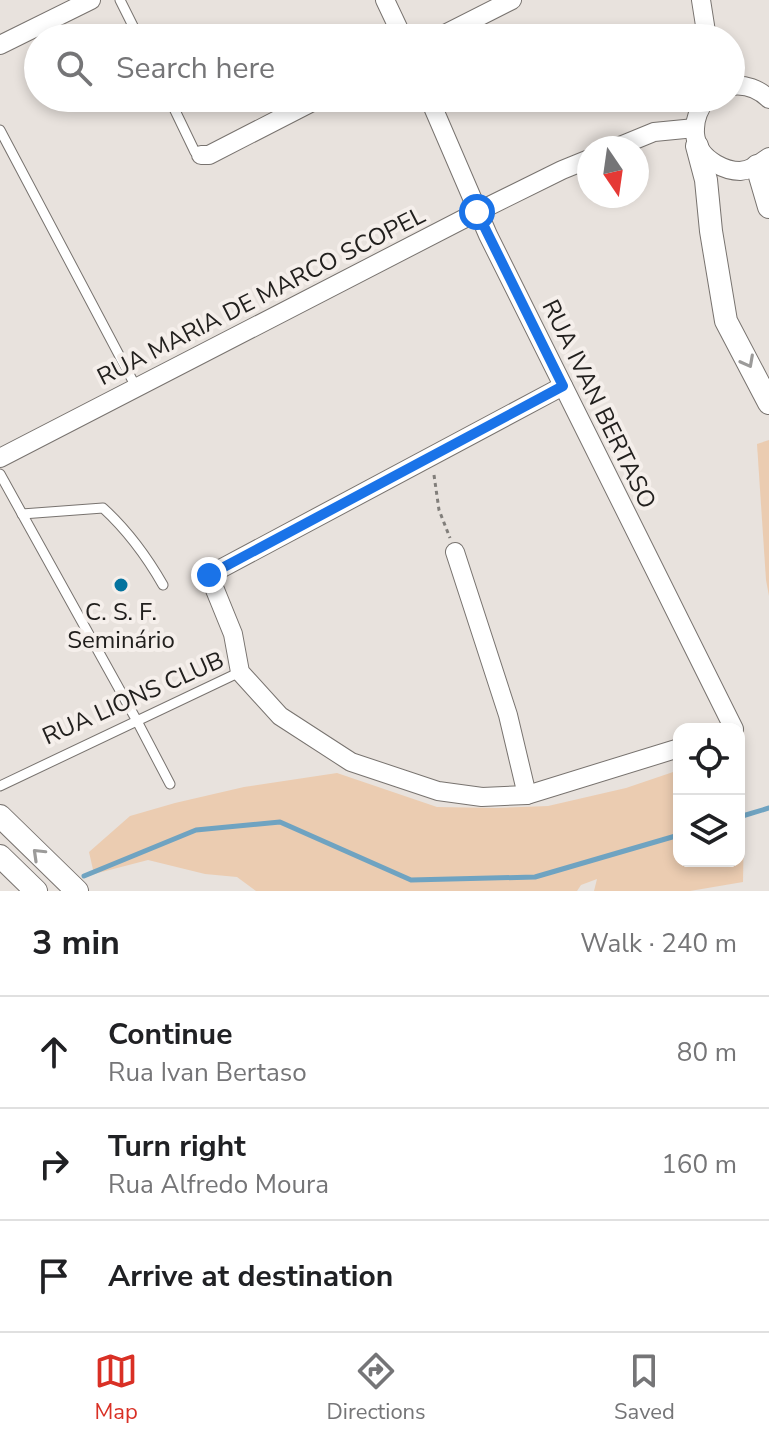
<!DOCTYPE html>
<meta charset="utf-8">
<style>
body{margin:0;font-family:"Nunito Sans",sans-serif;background:#f6f6f6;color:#202124}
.controls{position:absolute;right:24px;bottom:24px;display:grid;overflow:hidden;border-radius:16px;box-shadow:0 4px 12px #0003}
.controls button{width:72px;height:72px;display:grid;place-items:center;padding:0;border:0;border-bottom:2px solid #e0e0e0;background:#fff;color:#202124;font:40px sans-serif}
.compass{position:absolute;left:577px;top:136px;width:72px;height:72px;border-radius:50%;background:#fff;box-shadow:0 4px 12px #0003;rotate:167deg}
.stop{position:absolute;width:24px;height:24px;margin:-18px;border:6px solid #1a73e8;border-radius:50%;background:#fff}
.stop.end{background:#1a73e8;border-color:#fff;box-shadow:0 2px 8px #0008}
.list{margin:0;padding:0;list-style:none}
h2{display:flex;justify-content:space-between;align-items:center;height:104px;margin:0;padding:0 32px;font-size:34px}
h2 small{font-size:26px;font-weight:400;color:#757577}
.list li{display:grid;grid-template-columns:52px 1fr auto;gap:24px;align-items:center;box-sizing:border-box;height:112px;padding:0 32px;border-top:2px solid #e0e0e0}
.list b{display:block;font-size:30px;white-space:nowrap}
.list p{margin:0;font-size:26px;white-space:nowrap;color:#757577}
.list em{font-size:26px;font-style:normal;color:#757577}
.icon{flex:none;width:44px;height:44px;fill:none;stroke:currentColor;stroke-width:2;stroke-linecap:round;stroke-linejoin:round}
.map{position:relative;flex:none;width:769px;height:891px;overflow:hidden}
.search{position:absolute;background:#fff;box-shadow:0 4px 12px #0003;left:24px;right:24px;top:24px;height:88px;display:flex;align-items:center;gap:20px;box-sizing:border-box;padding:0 28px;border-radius:44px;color:#757577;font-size:30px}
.sheet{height:440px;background:#fff}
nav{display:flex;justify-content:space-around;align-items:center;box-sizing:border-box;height:112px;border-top:2px solid #e0e0e0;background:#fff;font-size:22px;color:#757577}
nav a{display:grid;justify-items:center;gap:4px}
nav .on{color:#d93025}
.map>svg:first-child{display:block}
.green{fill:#ebccb1}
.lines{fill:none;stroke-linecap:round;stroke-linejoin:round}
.stream{stroke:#6fa3c1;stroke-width:5}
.service-casing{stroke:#78736f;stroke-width:11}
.minor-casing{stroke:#78736f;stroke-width:20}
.tertiary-casing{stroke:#78736f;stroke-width:24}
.path{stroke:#817e7a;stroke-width:3;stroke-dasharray:4 4;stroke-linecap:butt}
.service{stroke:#fff;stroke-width:9}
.minor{stroke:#fff;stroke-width:18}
.tertiary{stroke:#fff;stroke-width:22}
.oneway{stroke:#9c9b9a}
.route{stroke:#1a73e8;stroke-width:10}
.poi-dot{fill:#05739e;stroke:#f5efeb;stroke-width:3}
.labels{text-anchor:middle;stroke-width:8;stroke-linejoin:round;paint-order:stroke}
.street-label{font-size:24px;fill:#22201e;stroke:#f5efeb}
.poi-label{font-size:24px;fill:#22201e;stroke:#f5efeb}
</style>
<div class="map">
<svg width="769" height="891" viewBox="0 0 769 891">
<rect width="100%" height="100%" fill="#e8e2dd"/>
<g class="green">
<polygon points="769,440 769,596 766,580 757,444"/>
<polygon points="739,763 745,765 743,882 690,891 594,891 597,879 581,885 577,891 256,891 237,877 205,874 148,860 94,874 89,852 130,816 175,803 244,787 337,773 437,807 496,808 548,806 626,788 679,770 679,861 739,861"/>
</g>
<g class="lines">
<g class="stream">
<polyline points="739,817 769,808"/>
<polyline points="84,876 196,830 280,822 411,880 535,877 679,835"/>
</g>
<g class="service-casing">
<g id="service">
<polyline points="120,0 139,38"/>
<polyline points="169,98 195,152 201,155"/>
<polyline points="0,130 136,387"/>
<polyline points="0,474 137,721 170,784"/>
<path d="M22,514L103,508C127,530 147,557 163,585"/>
<polyline points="0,786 240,672"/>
</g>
</g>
<g class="minor-casing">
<g id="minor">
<polyline points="385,0 403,38"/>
<polyline points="701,0 707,38"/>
<polyline points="437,38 512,0"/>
<polyline points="0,45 91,0"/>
<path d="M731,86C745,84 759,89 769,99"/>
<polyline points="429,98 488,235 734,729"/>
<path d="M707,98C690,120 689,149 716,164C723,168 732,171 740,171C752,170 760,163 769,157"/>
<polyline points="615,148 654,132 695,128"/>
<polyline points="201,155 209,155 320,98"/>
<polyline points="563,386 209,575 233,634 240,672 280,716 351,762 438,791 482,797 527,795 679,748"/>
<polyline points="0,458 477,212 562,170 589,159"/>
<polyline points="455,552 508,715 527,795"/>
</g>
</g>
<g class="tertiary-casing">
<g id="tertiary">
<polyline points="697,146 706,180 711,231 726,321 769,403"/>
<polyline points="757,166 769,207"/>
<polyline points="0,816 77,891"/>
<polyline points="0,856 36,891"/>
</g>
</g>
<polyline class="path" points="434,475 439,510 450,538"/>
<use href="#service" class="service"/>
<use href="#minor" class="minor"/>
<use href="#tertiary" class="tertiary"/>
</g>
<defs><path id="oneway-chevron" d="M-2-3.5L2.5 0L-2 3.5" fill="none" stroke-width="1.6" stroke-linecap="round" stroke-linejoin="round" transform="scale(2)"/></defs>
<g class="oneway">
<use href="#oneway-chevron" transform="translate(748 362) rotate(62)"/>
<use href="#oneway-chevron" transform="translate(38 854) rotate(-136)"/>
</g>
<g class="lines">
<polyline class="route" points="209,575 563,386 477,212"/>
</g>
<circle class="poi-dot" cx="121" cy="585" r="8"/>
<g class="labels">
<g class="street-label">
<text transform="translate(261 296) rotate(-27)" y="8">RUA MARIA DE MARCO SCOPEL</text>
<text transform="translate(599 404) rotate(64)" y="8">RUA IVAN BERTASO</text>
<text transform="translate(133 698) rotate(-24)" y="8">RUA LIONS CLUB</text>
</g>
<g class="poi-label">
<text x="121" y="620">C. S. F.<tspan x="121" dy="28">Seminário</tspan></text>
</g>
</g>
</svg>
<div class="controls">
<button><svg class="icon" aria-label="locate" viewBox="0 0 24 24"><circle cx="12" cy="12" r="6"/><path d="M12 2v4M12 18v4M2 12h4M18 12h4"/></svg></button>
<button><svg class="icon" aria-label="layers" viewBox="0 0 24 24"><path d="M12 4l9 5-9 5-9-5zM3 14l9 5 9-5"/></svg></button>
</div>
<svg class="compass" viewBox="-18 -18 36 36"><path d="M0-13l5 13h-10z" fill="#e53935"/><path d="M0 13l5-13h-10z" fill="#757577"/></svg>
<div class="stop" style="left:477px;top:212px"></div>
<div class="stop end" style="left:209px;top:575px"></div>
<div class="search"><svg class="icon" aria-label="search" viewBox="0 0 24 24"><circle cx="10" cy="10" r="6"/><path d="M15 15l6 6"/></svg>Search here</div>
</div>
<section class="sheet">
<h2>3 min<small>Walk · 240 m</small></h2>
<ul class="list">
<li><svg class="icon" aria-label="ahead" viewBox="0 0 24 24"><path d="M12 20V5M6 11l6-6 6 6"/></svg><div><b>Continue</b><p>Rua Ivan Bertaso</p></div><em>80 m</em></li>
<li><svg class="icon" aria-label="right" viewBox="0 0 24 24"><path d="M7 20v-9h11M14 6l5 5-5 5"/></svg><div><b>Turn right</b><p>Rua Alfredo Moura</p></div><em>160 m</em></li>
<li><svg class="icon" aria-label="arrive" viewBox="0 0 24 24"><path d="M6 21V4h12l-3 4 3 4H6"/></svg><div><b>Arrive at destination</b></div></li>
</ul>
</section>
<nav>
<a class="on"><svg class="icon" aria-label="map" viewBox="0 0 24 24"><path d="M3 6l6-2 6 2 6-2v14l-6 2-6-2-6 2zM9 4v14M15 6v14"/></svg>Map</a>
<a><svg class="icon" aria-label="directions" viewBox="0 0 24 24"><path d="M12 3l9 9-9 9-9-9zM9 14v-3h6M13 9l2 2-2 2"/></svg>Directions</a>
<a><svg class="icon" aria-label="saved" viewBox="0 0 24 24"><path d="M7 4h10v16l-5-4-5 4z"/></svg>Saved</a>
</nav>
